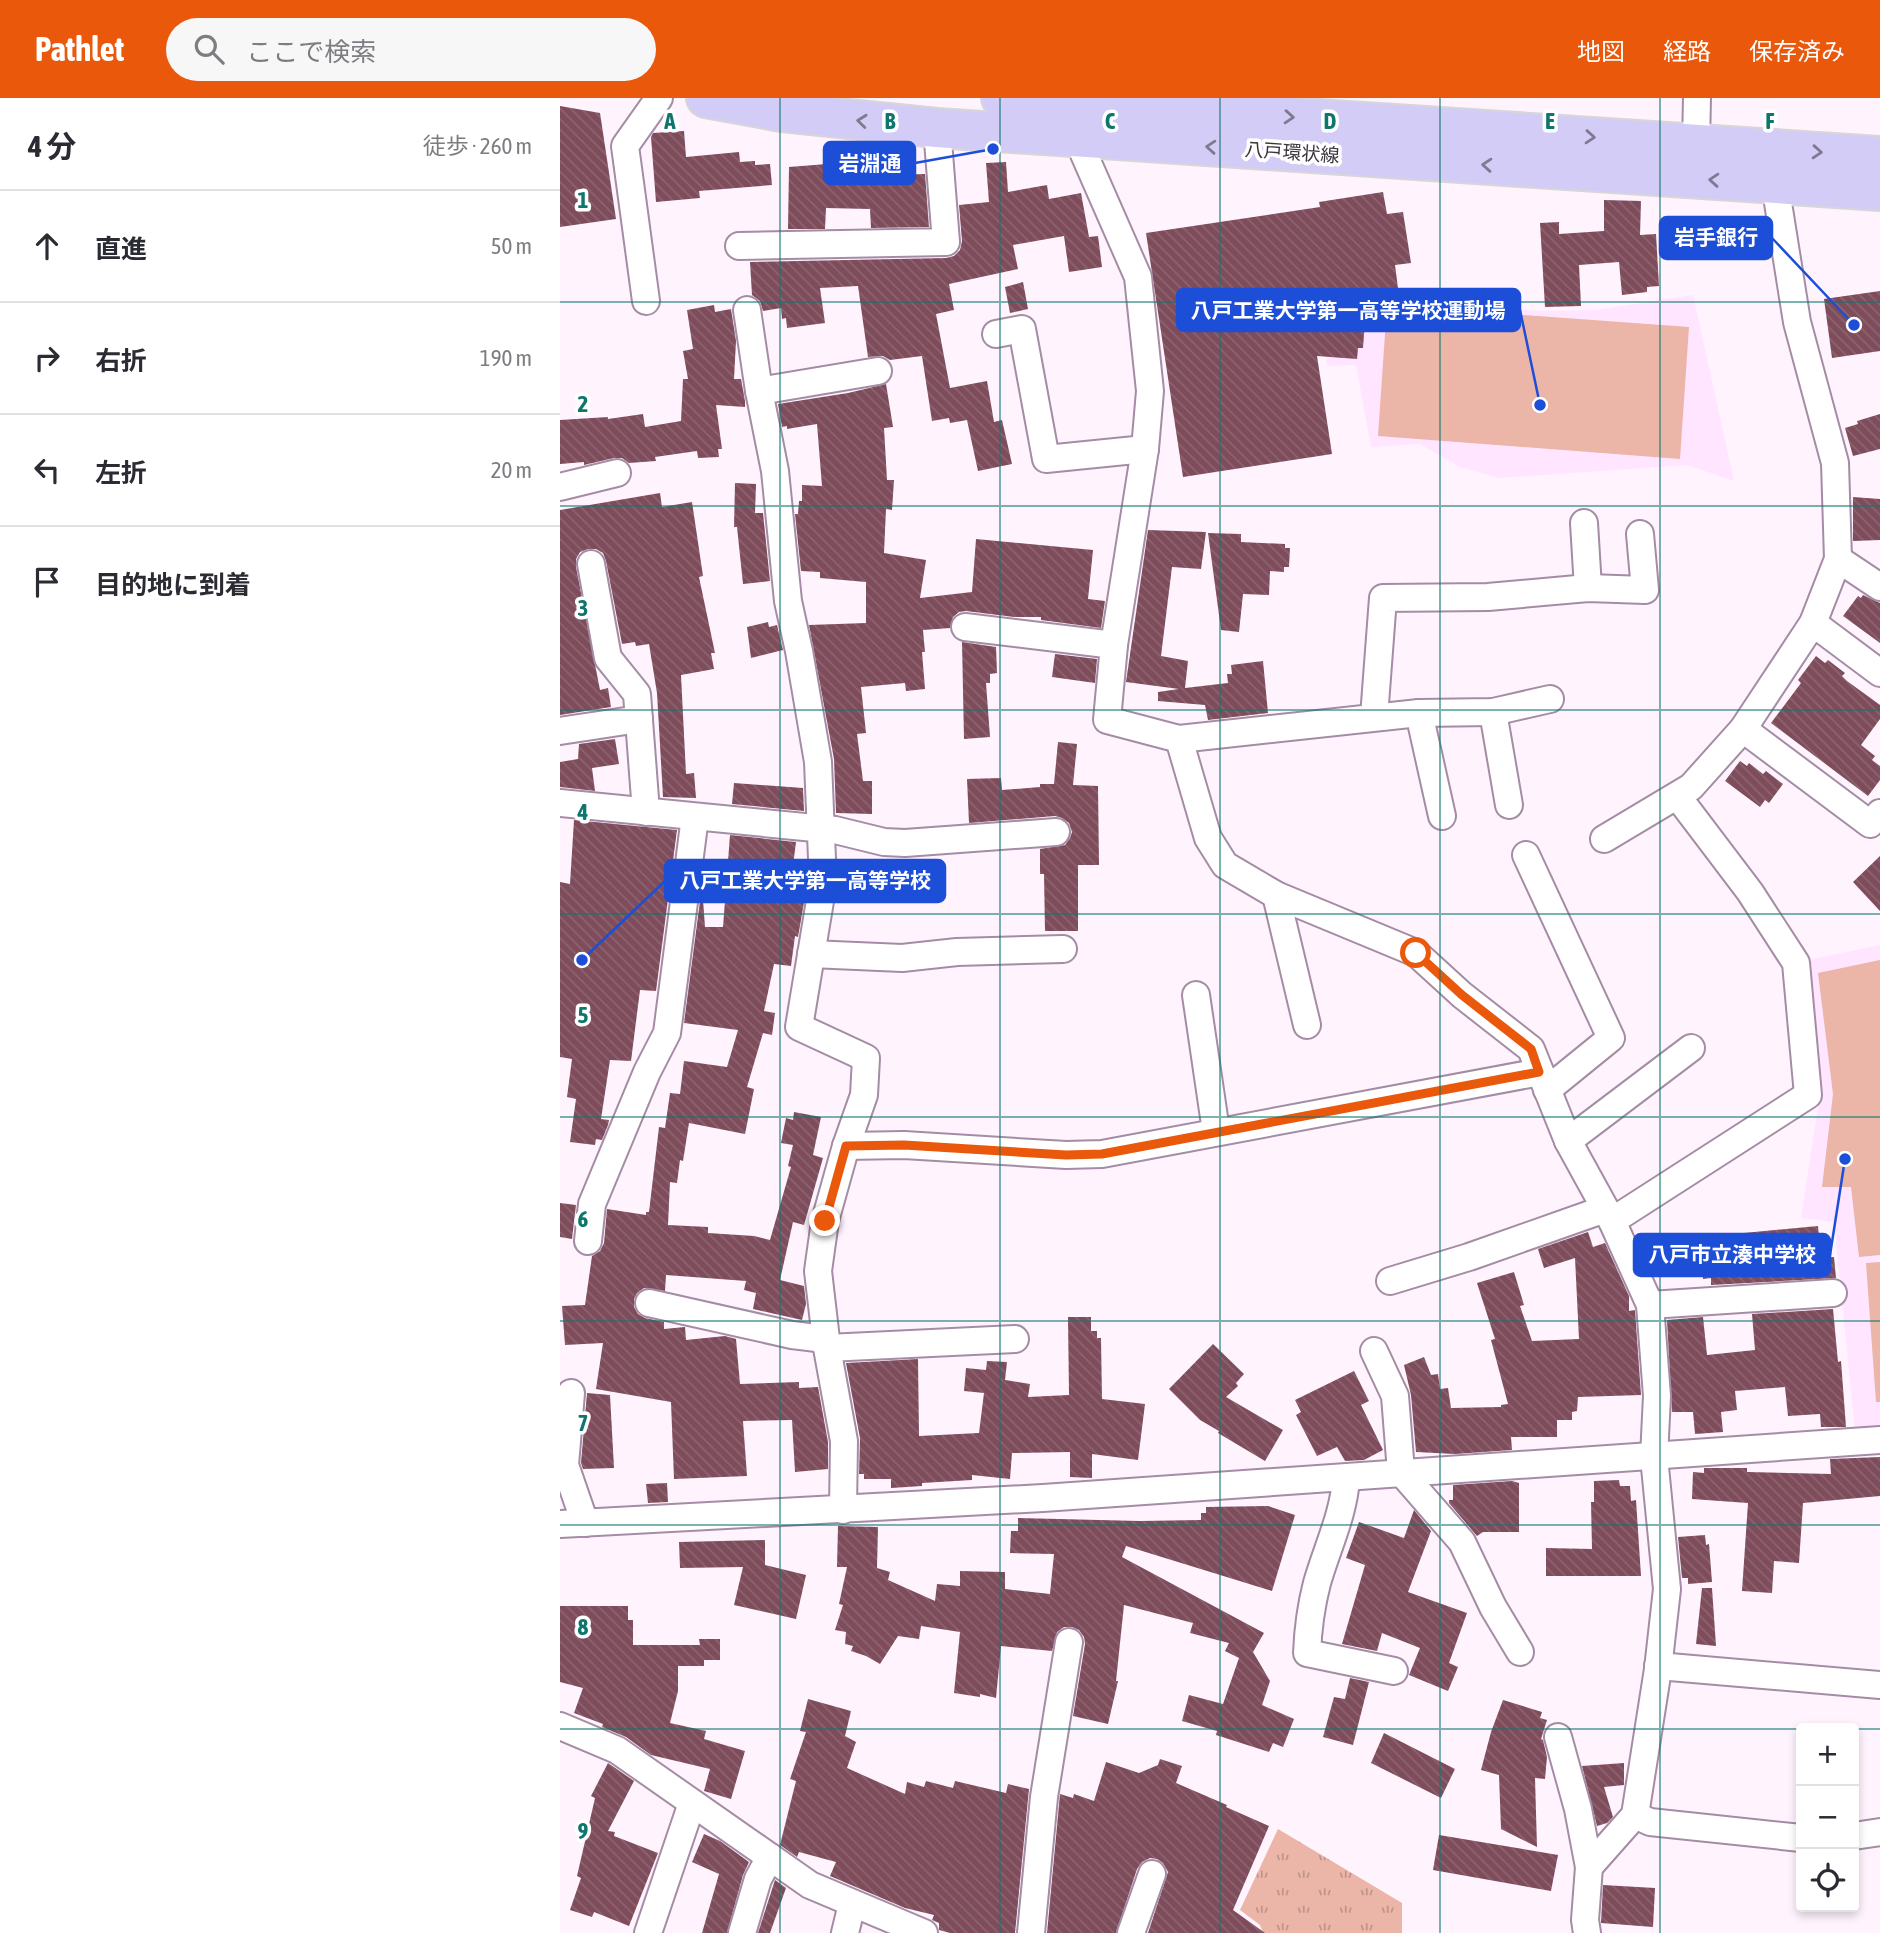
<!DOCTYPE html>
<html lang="ja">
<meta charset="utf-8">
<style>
body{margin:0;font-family:"Asap Condensed","Noto Sans JP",sans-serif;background:#f7f7f7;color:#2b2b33}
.controls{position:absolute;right:21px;bottom:21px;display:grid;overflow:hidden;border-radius:7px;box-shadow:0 4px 10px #0003}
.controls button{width:63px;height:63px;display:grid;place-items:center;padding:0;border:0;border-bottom:2px solid #e1e1e2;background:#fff;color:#2b2b33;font:35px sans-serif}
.stop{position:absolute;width:21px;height:21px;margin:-16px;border:5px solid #ea580c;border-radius:50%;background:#fff}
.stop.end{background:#ea580c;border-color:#fff;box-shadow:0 2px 7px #0008}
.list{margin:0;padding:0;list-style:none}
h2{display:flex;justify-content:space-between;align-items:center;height:91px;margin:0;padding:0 28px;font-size:30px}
h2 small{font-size:23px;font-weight:400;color:#7c7c81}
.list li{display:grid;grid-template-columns:46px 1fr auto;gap:21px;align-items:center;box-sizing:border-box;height:112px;padding:0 28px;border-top:2px solid #e1e1e2}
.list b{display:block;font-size:26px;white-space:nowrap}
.list em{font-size:23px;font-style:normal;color:#7c7c81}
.icon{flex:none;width:38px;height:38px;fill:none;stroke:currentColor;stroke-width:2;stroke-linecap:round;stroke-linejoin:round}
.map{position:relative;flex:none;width:1320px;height:1835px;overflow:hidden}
header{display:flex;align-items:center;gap:42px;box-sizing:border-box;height:98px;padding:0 35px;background:#ea580c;color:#fff}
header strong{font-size:33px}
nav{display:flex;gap:38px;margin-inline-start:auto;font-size:24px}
.search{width:490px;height:63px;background:#f7f7f7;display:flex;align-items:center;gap:18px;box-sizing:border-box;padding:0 24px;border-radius:38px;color:#7c7c81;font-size:26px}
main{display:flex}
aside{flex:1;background:#fff}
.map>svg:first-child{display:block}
.built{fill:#ffe5ff}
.grass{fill:url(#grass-tufts)}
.pitch{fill:#ebb5a8}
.building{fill:url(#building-back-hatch)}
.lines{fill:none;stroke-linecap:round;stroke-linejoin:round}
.street-casing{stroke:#a58ca5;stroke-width:30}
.primary-casing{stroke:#d8d6d8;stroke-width:42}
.street{stroke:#fff;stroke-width:26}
.primary{stroke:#d3ccf6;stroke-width:38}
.oneway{stroke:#817891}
.route{stroke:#ea580c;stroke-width:9}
.grid{fill:none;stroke:#0f766e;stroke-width:2;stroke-opacity:0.55}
.labels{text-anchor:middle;stroke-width:7;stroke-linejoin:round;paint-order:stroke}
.street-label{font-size:19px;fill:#3e343e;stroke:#fff}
.grid-label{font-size:23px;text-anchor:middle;font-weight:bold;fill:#0f766e;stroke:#fff;stroke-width:7;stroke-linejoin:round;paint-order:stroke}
.leader{fill:none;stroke:#1d4ed8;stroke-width:2.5}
.callout-dot{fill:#1d4ed8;stroke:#fff;stroke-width:2.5}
.callout{fill:#1d4ed8;stroke:#1d4ed8;stroke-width:2.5}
.callout-label{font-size:21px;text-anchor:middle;font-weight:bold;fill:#fff}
</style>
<header>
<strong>Pathlet</strong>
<div class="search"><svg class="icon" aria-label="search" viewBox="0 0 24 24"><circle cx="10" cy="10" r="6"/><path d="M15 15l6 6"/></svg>ここで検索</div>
<nav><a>地図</a><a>経路</a><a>保存済み</a></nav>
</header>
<main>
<aside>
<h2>4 分<small>徒歩 · 260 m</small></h2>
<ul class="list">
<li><svg class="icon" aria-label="ahead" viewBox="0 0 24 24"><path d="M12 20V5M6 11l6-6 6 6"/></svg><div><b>直進</b></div><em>50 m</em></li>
<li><svg class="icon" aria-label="right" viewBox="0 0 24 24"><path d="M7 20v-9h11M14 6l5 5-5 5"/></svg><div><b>右折</b></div><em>190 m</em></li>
<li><svg class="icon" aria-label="left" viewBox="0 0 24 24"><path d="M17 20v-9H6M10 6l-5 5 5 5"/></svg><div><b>左折</b></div><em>20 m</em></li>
<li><svg class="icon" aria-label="arrive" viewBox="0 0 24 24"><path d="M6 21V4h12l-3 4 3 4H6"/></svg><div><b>目的地に到着</b></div></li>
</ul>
</aside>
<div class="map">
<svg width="1320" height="1835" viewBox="0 0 1320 1835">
<defs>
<pattern id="grass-tufts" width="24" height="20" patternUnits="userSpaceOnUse" patternTransform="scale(1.75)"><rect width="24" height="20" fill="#ebb5a8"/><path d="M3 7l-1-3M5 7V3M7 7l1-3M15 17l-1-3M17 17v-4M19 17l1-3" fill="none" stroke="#c0948a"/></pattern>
<pattern id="building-back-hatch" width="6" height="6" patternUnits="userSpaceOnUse" patternTransform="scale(1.75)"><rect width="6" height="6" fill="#7e4c5b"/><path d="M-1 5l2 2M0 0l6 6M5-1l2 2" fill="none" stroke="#8c6470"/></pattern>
</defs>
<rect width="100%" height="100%" fill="#fff4fe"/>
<g class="built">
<polygon points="1133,197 1174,383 1127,367 939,380 900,369 860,346 811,349 796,267 767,268 764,208 818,201 982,213 1036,212"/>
<polygon points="1320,847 1320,1332 1295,1334 1274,1124 1241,1120 1259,1002 1243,863"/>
</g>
<polygon class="grass" points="718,1731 842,1805 842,1835 703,1835 700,1827 680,1812"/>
<g class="pitch">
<polygon points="827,207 1129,229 1120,361 818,338"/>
<polygon points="1320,862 1320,1157 1299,1159 1291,1089 1262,1089 1273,996 1258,875"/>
<polygon points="1320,1164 1320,1304 1316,1304 1306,1165"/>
</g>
<g class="building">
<polygon points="0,8 40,15 56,121 0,129"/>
<polygon points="124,33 126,59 179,54 180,64 195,63 195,67 210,66 212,87 139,93 140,100 96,104 91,39 93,35"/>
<polygon points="305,54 328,55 328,77 365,76 369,129 311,130 310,111 266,110 265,131 228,131 229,69 305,63"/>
<polygon points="446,64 448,94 487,87 489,101 521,95 529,139 538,138 542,169 509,174 504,138 453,147 458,171 389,186 394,212 376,216 390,290 427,283 434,324 442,322 452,366 418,373 407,322 390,325 389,320 372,323 362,258 330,262 323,258 308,259 298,188 260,190 265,225 227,230 226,220 222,221 221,210 203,213 200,203 192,197 190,164 386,160 394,158 400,152 402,143 399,107 429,104 426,65"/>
<polygon points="823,94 827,116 843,114 851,165 835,167 838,190 807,195 803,250 798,250 797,261 757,258 772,356 623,379 586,135 760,109 759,104"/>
<polygon points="1044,102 1081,103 1080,137 1096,136 1099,188 1087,189 1087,194 1062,197 1059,164 1019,167 1021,208 985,209 980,125 999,124 999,136 1044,133"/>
<polygon points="463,184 468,211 450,215 445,189"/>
<polygon points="1320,193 1320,253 1272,260 1264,201"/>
<polygon points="154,207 155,214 171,211 176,243 174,281 181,281 185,303 185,309 156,307 162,351 158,351 159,359 138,360 137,353 95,359 96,363 69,365 62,360 54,360 24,367 24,364 0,366 0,322 48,319 48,321 83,316 85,329 121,323 123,281 128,281 123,253 133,251 127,212"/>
<polygon points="326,286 333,329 324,330 327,382 334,382 332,412 326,411 324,455 366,462 360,500 412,494 416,441 533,452 528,501 545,503 541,530 481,522 481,519 454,519 406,513 399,514 393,519 390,530 363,532 365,554 362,554 365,591 346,593 345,585 301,589 306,635 297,636 303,683 312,683 312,716 276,715 274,661 249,527 306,525 306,484 260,480 260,474 241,473 235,416 238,416 239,403 242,403 242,387 262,388 257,326 227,331 227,328 222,329 218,306 288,295"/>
<polygon points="1320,316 1320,351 1293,358 1285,330 1298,326 1297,323"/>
<polygon points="175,385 196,386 195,415 203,415 210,483 183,486 177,429 174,429"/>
<polygon points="100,395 102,409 132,404 143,478 139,479 155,555 151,555 154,571 121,577 126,676 134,675 136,700 103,699 97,595 89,546 76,548 75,544 62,546 46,463 43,455 36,451 28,451 20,454 16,461 16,469 40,592 48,590 51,609 0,617 0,412"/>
<polygon points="1293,399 1320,401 1320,442 1293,443"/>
<polygon points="588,432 646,434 641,471 612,469 601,558 628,563 625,590 668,585 667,576 672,576 671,567 703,563 708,615 648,622 645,607 598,603 598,594 619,591 566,584"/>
<polygon points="648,435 681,436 681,444 725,446 725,450 730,450 729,469 724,469 724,474 710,473 709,497 683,496 679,534 661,532"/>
<polygon points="1303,497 1320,505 1320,545 1283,518 1298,498 1301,500"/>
<polygon points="208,524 209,529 217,527 223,552 191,560 187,529"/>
<polygon points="402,544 436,549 437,575 430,576 430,585 426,585 430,639 404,641"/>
<polygon points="495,556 537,561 535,585 492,579"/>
<polygon points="1256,558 1265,565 1268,562 1285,575 1282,578 1287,583 1320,607 1320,621 1301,647 1315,658 1312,662 1320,668 1320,682 1308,698 1211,625 1241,585 1238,582"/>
<polygon points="55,641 59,666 32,670 35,693 0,689 0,664 18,661 19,646"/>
<polygon points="498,644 517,646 513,687 538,688 539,767 518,767 518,833 485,833 484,776 480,776 480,751 505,747 510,740 512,734 509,725 502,720 495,718 409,725 407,681 441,680 442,692 480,689 480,686 494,686"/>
<polygon points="1180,663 1187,668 1189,665 1203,676 1206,673 1223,686 1209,705 1205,702 1200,709 1165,683"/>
<polygon points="174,685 243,690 244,713 172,706"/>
<polygon points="14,722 117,732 96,893 80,892 71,963 50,962 41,1021 49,1022 48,1027 42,1042 36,1041 35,1047 10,1044 16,1001 7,999 12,961 0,959 0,784 10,786"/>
<polygon points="170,737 236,744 230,791 246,793 238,839 235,838 231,868 214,866 204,913 215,915 212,937 203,935 187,989 194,991 185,1036 129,1025 123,1063 120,1062 117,1085 110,1084 108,1127 148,1129 148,1135 194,1138 210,1142 231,1069 228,1068 233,1047 221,1045 226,1020 233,1022 234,1014 261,1019 253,1057 263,1060 244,1127 233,1124 220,1182 244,1188 246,1206 242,1222 193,1211 196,1195 184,1192 186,1183 106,1177 105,1193 84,1190 77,1195 74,1201 74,1209 78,1216 85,1220 104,1224 104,1231 125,1229 126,1242 165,1238 176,1241 180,1286 239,1284 239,1290 258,1289 268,1344 268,1371 235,1374 232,1322 183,1323 187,1378 114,1381 111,1304 36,1291 43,1245 5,1247 2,1208 25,1207 32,1158 40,1153 44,1145 47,1111 86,1117 86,1114 89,1114 99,1029 105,1030 110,995 120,996 124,963 167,969 178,932 124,925 142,788 145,829 163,829"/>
<polygon points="1320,758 1320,813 1293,784"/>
<polygon points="0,1105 16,1107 12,1141 0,1139"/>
<polygon points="1258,1128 1261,1160 1274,1159 1276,1180 1151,1187 1151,1180 1143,1181 1140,1143 1163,1142 1163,1137"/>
<polygon points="1028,1134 1033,1149 1045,1145 1069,1198 1069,1213 1075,1212 1081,1297 1018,1299 1017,1313 1012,1314 1012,1322 997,1322 997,1339 951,1339 952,1352 895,1356 856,1354 851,1297 844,1267 864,1259 871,1277 878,1276 880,1291 888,1290 891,1310 941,1309 941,1307 948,1306 931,1242 935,1241 917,1185 954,1174 964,1207 960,1208 972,1243 1019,1241 1015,1160 984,1170 978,1151"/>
<polygon points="1273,1211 1278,1264 1281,1263 1286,1329 1261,1329 1260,1316 1228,1318 1225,1289 1175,1293 1177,1312 1161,1314 1163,1334 1135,1336 1133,1314 1112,1314 1107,1222 1143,1219 1147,1257 1195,1252 1192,1216"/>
<polygon points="508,1219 531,1219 531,1233 537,1233 537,1240 541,1240 542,1301 585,1306 578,1362 532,1356 532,1380 510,1379 510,1354 452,1355 450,1381 412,1377 412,1382 362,1385 362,1388 331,1390 331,1381 304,1381 304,1376 299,1376 300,1340 286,1265 358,1261 359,1338 419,1335 424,1295 404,1293 406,1270 426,1272 427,1263 447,1264 445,1282 470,1286 468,1299 509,1297"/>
<polygon points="653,1246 684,1276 676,1285 678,1288 666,1299 723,1332 705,1363 658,1335 659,1333 640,1322 609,1291"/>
<polygon points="794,1273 809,1303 801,1307 823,1352 804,1362 785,1363 777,1349 757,1358 736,1317 741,1314 735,1302"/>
<polygon points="27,1295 50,1297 54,1370 23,1371 21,1365"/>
<polygon points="1320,1359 1320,1398 1243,1405 1239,1465 1214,1463 1212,1495 1182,1493 1188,1405 1132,1401 1133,1374 1144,1375 1144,1370 1187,1370 1187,1374 1271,1376 1270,1361"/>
<polygon points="1059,1382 1060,1388 1070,1388 1071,1403 1076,1402 1081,1478 986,1478 986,1450 1032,1451 1031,1404 1034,1404 1034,1383"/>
<polygon points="952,1383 959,1385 959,1434 923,1434 917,1438 889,1405 889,1402 893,1402 893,1387"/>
<polygon points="107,1385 108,1404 88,1405 86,1386"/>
<polygon points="708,1408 735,1417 712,1493 566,1448 562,1459 704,1535 693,1554 710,1583 702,1607 734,1621 723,1649 713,1645 709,1654 656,1637 657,1633 622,1623 629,1597 663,1606 679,1560 665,1553 669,1545 630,1535 633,1525 564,1507 556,1583 558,1583 548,1626 513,1618 525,1546 524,1539 519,1532 512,1529 504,1529 497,1534 492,1553 441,1548 436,1600 420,1596 420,1599 394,1595 400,1534 361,1528 359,1541 338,1538 320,1566 306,1558 291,1553 293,1548 285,1546 286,1534 275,1532 283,1507 279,1506 287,1469 277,1469 278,1428 318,1429 317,1470 330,1474 328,1482 375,1503 377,1486 400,1488 400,1473 445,1474 445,1491 490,1496 494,1456 450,1455 451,1433 458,1433 458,1420 580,1423 641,1422 641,1415 646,1415 646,1409"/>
<polygon points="854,1412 871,1433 848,1494 907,1515 889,1565 898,1569 888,1593 849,1577 860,1550 822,1535 817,1553 782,1546 805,1467 786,1460 799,1424 844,1440"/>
<polygon points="1145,1437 1146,1447 1149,1446 1152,1484 1128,1486 1128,1480 1122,1480 1118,1439"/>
<polygon points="205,1442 205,1467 246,1477 236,1521 174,1507 183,1469 120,1470 119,1444"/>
<polygon points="1142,1490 1152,1490 1156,1548 1136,1546"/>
<polygon points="0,1508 68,1508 68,1522 73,1522 73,1547 140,1547 139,1541 160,1541 160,1562 144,1562 144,1568 118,1568 118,1593 110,1625 146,1633 144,1641 185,1653 171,1701 144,1693 150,1671 91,1657 66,1639 42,1629 43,1626 14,1615 23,1590 0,1584"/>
<polygon points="790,1580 809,1584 793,1647 763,1639 774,1599 785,1601"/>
<polygon points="248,1601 291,1613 285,1638 296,1644 287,1670 345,1696 347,1684 364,1689 366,1683 393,1690 395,1683 446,1695 448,1686 469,1691 455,1835 390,1835 379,1832 379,1825 372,1822 374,1817 345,1810 270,1778 276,1764 239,1754 237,1759 220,1747 236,1683 230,1681 246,1634 240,1633"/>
<polygon points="943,1602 982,1614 980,1620 987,1622 981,1641 983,1642 987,1659 985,1681 975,1680 977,1749 941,1731 939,1677 921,1672 931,1634"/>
<polygon points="824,1635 895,1671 881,1700 811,1665"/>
<polygon points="600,1661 622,1668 616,1685 667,1707 666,1709 709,1728 673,1812 705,1835 588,1835 608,1774 603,1765 597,1761 590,1760 582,1764 577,1771 556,1835 487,1835 500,1696 513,1700 514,1696 534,1703 546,1664 579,1675 598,1667"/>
<polygon points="48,1665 74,1683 48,1733 55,1734 54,1738 98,1755 69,1828 34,1814 32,1819 10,1812 21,1780 17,1778 35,1700 31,1698"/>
<polygon points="1064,1665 1064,1687 1044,1689 1053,1719 1047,1725 1037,1728 1022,1668"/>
<polygon points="144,1736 160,1743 189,1764 183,1777 167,1835 142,1835 159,1776 132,1764"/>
<polygon points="879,1737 998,1757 991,1793 873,1772"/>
<polygon points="215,1782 226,1790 210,1835 198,1835"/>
<polygon points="1043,1787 1095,1790 1093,1829 1041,1825"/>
</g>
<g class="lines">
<g class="street-casing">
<g id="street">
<polyline points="523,25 524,56 578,179 590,293 585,351 554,547 547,622 619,641 648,740 665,767 716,797 856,855 902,897 971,951 1008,1043 1052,1123 1090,1207 1097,1298 1094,1359 1107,1491 1098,1571 1075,1717 1029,1769 1025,1822 1027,1835"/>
<polyline points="1136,46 1137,0"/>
<polyline points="179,148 386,144 377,30"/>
<polyline points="86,203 65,48 99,0"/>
<polyline points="187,212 199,293 215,373 228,503 239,553 258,664 263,785 239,929 306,960 304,997 286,1048 265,1123 258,1173 267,1250 284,1343 283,1412"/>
<polyline points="436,236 462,231 486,361 585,351"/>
<polyline points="199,293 318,273"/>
<polyline points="0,389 57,375"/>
<polyline points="1024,425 1028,490"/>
<polyline points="1278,461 1320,489"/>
<polyline points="31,466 48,560 77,596 86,714"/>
<polyline points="1253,525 1320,575"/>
<polyline points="405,529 554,547"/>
<polyline points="933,614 949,707"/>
<polyline points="859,615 882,718"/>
<polyline points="814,619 823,500 928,499 1028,490 1085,492 1080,436"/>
<polyline points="1183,631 1310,726 1320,715"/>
<polyline points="0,633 79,621"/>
<polyline points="619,641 859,615 933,614 990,601"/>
<polyline points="0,705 275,732 324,744 345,745 496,734"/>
<polyline points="1044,741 1131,689 1183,631 1253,525 1278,461 1275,365 1237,224 1215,86"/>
<polyline points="966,757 1051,940 987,992"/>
<polyline points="716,797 747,927"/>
<polyline points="251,856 342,860 397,854 503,851"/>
<polyline points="636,897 656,1033"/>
<polyline points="1008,1043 1131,950"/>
<polyline points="286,1048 344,1047 506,1057 542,1056 980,974"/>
<polyline points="1052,1123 1248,997 1236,865 1190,794 1118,699"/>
<polyline points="28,1143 32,1106 87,974 107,935 135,719"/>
<polyline points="830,1183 909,1159 1045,1111"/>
<polyline points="89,1205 232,1237 265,1241"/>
<polyline points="1090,1207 1273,1195"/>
<polyline points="267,1250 455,1241"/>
<polyline points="814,1253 835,1298 841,1374 902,1444 933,1509 960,1554"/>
<polyline points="11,1295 5,1367 25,1425"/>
<path d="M786,1380C784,1416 767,1450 757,1485C751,1508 748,1531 747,1555L834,1573"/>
<polyline points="0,1426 483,1400 1320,1342"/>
<polyline points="1098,1568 1320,1587"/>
<polyline points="0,1628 57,1652 250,1787 364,1835"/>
<polyline points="998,1639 1018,1711 1029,1769"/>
<polyline points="1075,1717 1090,1724 1241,1740"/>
<polyline points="1294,1738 1320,1734"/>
<polyline points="88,1835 132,1705"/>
<polyline points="182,1835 198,1781 210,1759"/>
<polyline points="285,1835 292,1806"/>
<polyline points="471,1835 484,1699 509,1544"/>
<polyline points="571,1835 592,1776"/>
</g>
</g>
<g class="primary-casing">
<g id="primary">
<polyline points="146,0 222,14 377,30 1320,93"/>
<polyline points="441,0 1320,58"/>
</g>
</g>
<use href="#street" class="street"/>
<use href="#primary" class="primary"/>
</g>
<defs><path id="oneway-chevron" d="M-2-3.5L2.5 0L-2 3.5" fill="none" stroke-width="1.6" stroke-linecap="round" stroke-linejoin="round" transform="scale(1.75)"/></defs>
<g class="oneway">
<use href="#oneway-chevron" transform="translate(729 19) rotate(4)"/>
<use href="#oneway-chevron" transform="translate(302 23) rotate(-174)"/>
<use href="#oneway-chevron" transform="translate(1030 39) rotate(4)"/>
<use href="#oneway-chevron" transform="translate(651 49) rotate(-176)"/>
<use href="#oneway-chevron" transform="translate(1257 54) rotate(4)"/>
<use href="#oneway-chevron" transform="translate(927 67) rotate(-176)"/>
<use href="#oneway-chevron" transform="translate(1154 82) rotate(-176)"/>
</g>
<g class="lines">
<polyline class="route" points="265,1123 286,1048 344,1047 506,1057 542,1056 979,974 971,951 902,897 856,855"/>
</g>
<path class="grid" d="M220,0V1835M440,0V1835M660,0V1835M880,0V1835M1100,0V1835M0,204H1320M0,408H1320M0,612H1320M0,816H1320M0,1019H1320M0,1223H1320M0,1427H1320M0,1631H1241M1294,1631H1320"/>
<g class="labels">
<g class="street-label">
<text transform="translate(732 54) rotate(4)" y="7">八戸環状線</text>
</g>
</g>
<g class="grid-label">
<text x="110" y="31">A</text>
<text x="330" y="31">B</text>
<text x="550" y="31">C</text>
<text x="770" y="31">D</text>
<text x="990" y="31">E</text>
<text x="1210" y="31">F</text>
<text x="23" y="110">1</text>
<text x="23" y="314">2</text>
<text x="23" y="518">3</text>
<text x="23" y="722">4</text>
<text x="23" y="925">5</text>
<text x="23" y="1129">6</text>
<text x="23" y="1333">7</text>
<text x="23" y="1537">8</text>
<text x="23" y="1741">9</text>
</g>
<path class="leader" d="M433 51L355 65M1294 227L1212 140M980 307L960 212M22 862L105 783M1285 1061L1270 1157"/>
<g class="callout-dot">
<circle cx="433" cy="51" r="7"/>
<circle cx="1294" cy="227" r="7"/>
<circle cx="980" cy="307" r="7"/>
<circle cx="22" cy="862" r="7"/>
<circle cx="1285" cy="1061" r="7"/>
</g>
<g class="callout">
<rect x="264" y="44" width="91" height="42" rx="7"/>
<rect x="1100" y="119" width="112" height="42" rx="7"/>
<rect x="617" y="191" width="343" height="42" rx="7"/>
<rect x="105" y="762" width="280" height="42" rx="7"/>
<rect x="1074" y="1136" width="196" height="42" rx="7"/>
</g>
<g class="callout-label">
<text x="310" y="73">岩淵通</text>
<text x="1156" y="147">岩手銀行</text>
<text x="788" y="220">八戸工業大学第一高等学校運動場</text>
<text x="245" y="790">八戸工業大学第一高等学校</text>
<text x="1172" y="1164">八戸市立湊中学校</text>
</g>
</svg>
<div class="controls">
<button>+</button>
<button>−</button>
<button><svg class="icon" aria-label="locate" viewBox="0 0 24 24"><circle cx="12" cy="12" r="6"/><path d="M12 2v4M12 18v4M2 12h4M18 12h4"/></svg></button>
</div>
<div class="stop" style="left:856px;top:855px"></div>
<div class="stop end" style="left:265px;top:1123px"></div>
</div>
</main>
